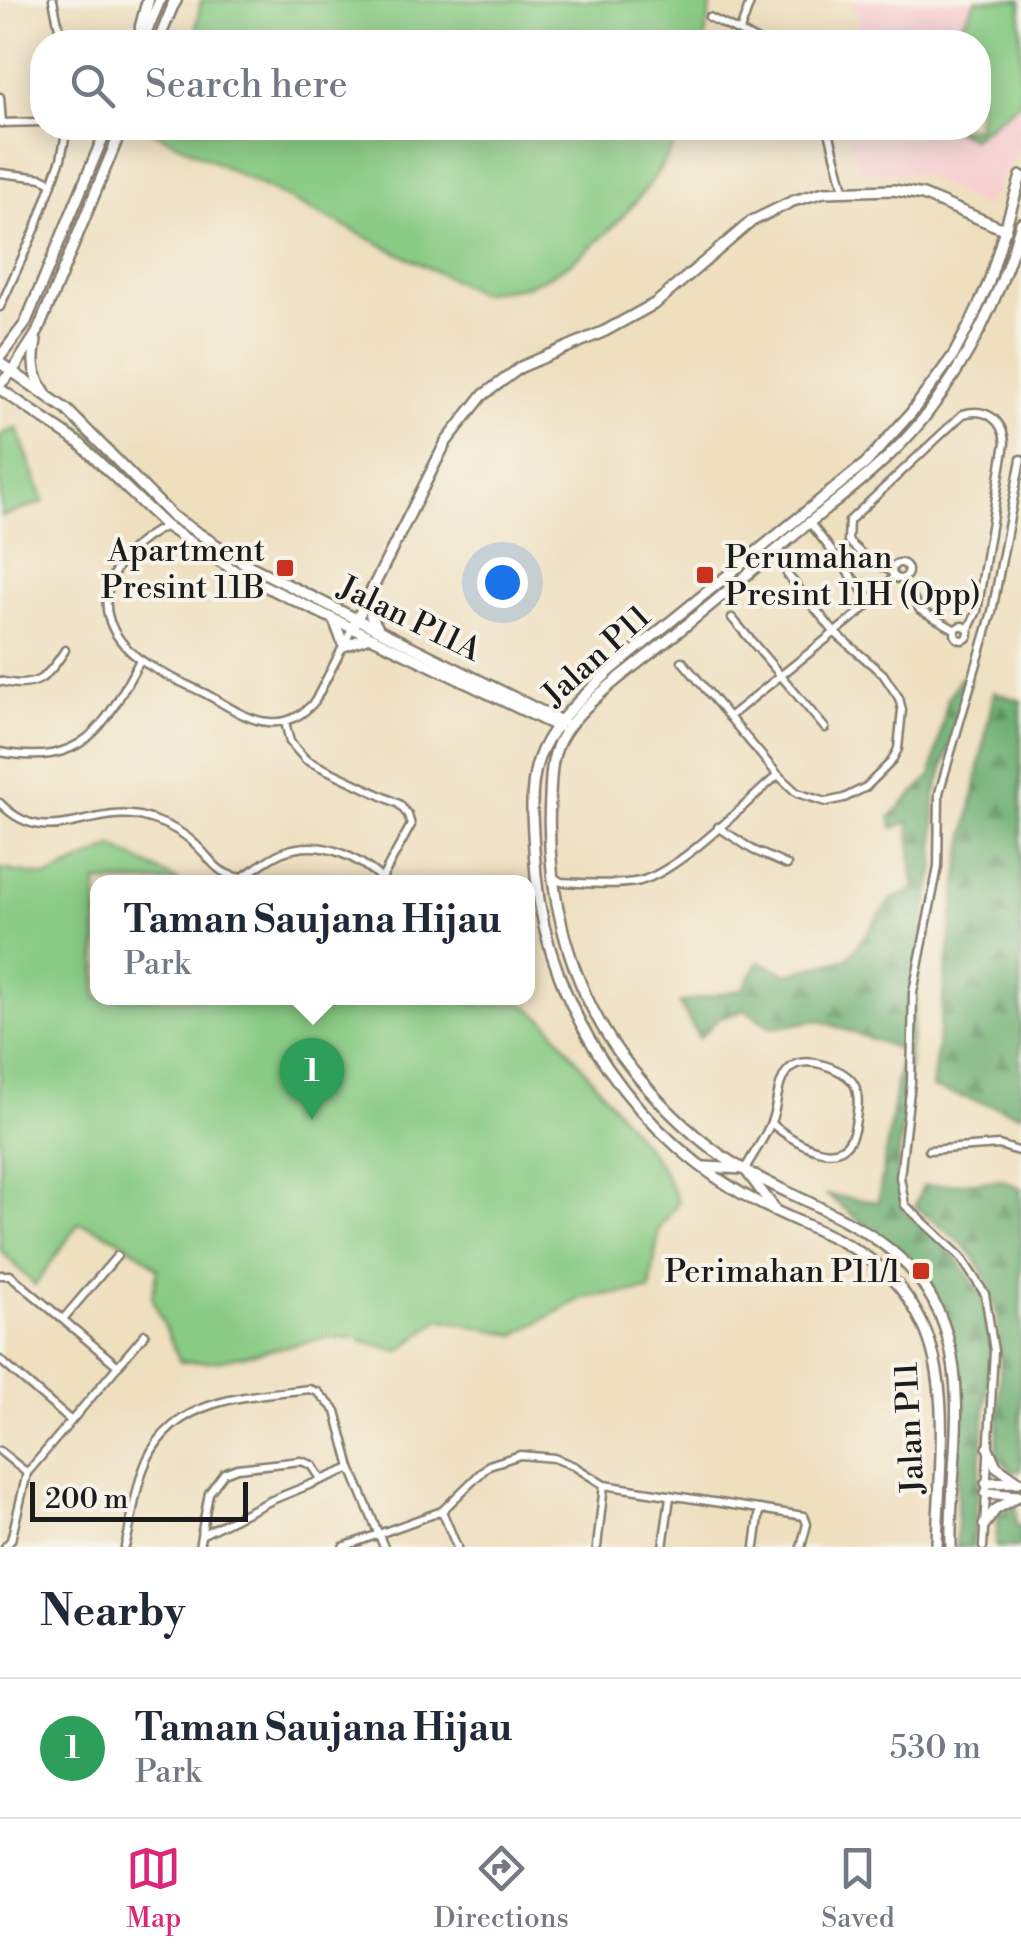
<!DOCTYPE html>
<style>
body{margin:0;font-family:"Libre Bodoni",serif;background:#f6f6f7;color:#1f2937}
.scale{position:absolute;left:30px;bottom:25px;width:218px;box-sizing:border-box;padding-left:10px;border:5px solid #1c1c1c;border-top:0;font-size:28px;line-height:35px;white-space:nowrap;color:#1c1c1c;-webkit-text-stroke:8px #f7f3e8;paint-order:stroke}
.you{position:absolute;left:502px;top:582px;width:35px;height:35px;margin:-25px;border:8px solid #fff;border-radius:50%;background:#1a73e8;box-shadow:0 0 0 15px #1a73e833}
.badge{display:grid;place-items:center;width:65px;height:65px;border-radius:50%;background:#db2777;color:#fff;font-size:32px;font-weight:700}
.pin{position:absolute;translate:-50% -82px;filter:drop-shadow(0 2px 5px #0008)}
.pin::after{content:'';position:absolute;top:52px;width:35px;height:30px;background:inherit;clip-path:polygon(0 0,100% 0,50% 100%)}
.popup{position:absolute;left:90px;top:875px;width:445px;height:130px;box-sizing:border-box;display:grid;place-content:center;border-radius:20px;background:#fff;filter:drop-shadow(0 2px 8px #0005);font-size:32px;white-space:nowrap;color:#747a83}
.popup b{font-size:38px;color:#1f2937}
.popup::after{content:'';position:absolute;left:50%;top:100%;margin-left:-20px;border:20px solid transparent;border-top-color:#fff}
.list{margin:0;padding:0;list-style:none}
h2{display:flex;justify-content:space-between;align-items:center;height:130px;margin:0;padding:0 40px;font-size:42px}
h2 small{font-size:32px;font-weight:400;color:#747a83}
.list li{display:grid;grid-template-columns:65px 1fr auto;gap:30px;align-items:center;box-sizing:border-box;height:140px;padding:0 40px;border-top:2px solid #e0e1e3}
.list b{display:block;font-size:38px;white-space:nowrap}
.list p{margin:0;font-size:32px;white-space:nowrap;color:#747a83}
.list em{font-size:32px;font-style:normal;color:#747a83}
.icon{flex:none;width:55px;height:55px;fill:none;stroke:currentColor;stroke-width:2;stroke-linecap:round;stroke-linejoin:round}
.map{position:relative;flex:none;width:1021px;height:1547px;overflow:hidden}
.search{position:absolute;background:#fff;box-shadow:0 5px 25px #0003;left:30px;right:30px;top:30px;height:110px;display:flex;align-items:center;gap:25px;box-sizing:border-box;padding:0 35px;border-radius:40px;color:#747a83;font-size:38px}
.sheet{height:270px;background:#fff}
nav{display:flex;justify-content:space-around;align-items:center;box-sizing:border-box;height:140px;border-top:2px solid #e0e1e3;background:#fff;font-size:28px;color:#747a83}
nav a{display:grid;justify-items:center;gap:5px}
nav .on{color:#db2777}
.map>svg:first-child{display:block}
.built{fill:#f7cfd1}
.forest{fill:url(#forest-firs);stroke:#456647;stroke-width:2.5}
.green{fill:#89cb84;stroke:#527450;stroke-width:2.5}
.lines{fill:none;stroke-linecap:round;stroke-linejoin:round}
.street-casing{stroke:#857e6e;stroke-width:11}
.secondary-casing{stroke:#857e6e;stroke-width:14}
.primary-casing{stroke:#857e6e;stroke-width:15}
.street{stroke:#fff;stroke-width:6}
.secondary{stroke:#fff;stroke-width:9}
.primary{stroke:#fff;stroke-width:10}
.poi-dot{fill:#c8321e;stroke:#f7f3e8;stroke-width:4}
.labels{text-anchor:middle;stroke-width:8;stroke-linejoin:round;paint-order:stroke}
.poi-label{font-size:32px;fill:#1c1c1c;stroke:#f7f3e8;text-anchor:end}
.street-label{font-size:32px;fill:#1c1c1c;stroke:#f7f3e8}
</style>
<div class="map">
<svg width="1021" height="1547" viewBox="0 0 1021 1547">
<defs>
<pattern id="forest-firs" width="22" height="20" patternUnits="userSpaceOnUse" patternTransform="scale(2.5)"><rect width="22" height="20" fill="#6eaf72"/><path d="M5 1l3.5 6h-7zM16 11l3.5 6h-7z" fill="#5a8e5d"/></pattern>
</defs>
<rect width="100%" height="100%" fill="#f7f3e8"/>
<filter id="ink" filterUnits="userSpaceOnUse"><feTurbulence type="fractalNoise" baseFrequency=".01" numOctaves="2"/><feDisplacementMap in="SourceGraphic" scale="20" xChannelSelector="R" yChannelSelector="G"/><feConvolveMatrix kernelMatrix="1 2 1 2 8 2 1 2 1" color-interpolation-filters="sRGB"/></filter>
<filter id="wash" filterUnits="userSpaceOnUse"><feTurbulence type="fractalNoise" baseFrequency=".0048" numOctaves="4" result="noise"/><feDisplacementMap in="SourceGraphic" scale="40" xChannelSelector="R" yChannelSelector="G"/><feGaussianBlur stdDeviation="2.25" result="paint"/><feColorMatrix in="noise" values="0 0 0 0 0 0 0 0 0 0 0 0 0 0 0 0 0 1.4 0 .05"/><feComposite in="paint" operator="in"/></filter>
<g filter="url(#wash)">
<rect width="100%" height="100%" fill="#eedfbf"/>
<polygon class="built" points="850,0 1021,0 1021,144 985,208 920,174 861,171 845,128 978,128 978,42 860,42 858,11"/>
<g class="forest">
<polygon points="962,676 970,678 935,796 935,866 923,927 897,1175 904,1211 958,1260 982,1296 991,1344 973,1547 956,1547 960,1396 952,1338 923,1271 827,1195 878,1202 902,1050 818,1020 772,1028 745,1010 718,1019 699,1038 679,1003 743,989 759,961 787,974 848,958 891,900 914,890 909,822 893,828 890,817 931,776 948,698"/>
<polygon points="994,692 1021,701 1021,1114 932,1088 959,870"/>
<path d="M1002,1180L1021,1188V1471L1013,1472L997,1456C998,1394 1012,1312 974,1257C960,1238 933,1222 915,1206L923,1186Z"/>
<polygon points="1016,1506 1016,1525 1021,1526 1021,1547 996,1547 998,1513"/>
</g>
<g class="green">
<polygon points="201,0 712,0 704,42 194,42"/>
<polygon points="976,0 1021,0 1021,101 972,138 951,128 978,128 978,42 952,42"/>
<path d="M146,128H682C655,189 590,264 525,286C510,291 492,289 479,293Z"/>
<polygon points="17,428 44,502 1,517 0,435"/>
<path d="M113,847L180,882H97V998H464L476,1005L523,1003L547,1022L660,1165L678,1202L659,1229L650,1290L585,1297L515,1335L440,1319L400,1351L347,1337L325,1338L217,1361L180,1362L152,1297L158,1269C134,1246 111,1233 79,1223L35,1285L0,1250V869L48,877Z"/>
</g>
</g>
<g filter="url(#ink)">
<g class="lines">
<g class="street-casing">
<g id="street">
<polyline points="53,0 62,42"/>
<polyline points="709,17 760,42"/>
<polyline points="740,31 751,0"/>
<polyline points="0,97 2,123"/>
<polyline points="0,123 42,122"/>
<polyline points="828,128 844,189"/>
<polyline points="0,173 42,178 52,183"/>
<polyline points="0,307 35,230 61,159 67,128"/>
<polyline points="810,523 870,600"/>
<path d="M166,526C110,553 80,612 138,658C158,673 184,683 206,694C225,704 247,721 269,722C288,724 303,715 315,701L352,629"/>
<circle cx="900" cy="571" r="8"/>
<path d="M892,572L866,558L848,541L849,521L963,414C986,407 1003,420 1005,443L977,611L968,630"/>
<polyline points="902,579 920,610 956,630"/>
<polyline points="732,618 825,728"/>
<circle cx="962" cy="633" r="7"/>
<polyline points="682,661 778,775 797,793 826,802 844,798 866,787 891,762 898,749 902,710 899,698 883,674 835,633 787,574"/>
<path d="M0,681C35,690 47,679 65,650"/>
<polyline points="729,717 869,605 870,600 894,577"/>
<polyline points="285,722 290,742 306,760 399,804 408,815 411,825 382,878"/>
<path d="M0,752C86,768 105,725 140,660"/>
<path d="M0,803C46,851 89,806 139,816C160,821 178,828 194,843C213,860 214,873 241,878C254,870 268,858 283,852C321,838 358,856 385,882"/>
<polyline points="718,827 753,850 787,865"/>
<path d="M555,878L561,882C586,883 616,886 640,881C681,870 744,804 778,775"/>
<polyline points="929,1150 999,1145 1021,1152"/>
<path d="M745,1169C753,1154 765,1138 771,1122C778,1106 776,1084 788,1070C795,1062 805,1061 816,1063C829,1066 849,1073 855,1086C860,1098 857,1113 855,1125C847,1175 795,1143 771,1123"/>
<polyline points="0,1275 10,1275 118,1366"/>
<polyline points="63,1319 117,1256"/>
<polyline points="0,1360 70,1420"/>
<polyline points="0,1451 27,1473"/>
<polyline points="442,1511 457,1547"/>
<polyline points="203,1534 272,1500 351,1468"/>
<polyline points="5,1547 11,1540 27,1473 145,1334"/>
<path d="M125,1547C132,1522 134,1495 143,1470C168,1397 244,1397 309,1389L318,1392L336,1411L351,1468L384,1547"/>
<polyline points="199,1547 209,1493 224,1473 237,1468 301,1461 312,1465 321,1479"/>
<polyline points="343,1547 442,1511 489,1465 520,1455 554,1458 574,1466 604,1485 804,1516 807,1524 801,1547"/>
<polyline points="597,1547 604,1485"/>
<polyline points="663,1547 670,1497"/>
<polyline points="755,1547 760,1509"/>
<polyline points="983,1547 994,1351 985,1294 960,1256 905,1205 900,1177 911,1083 913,992 938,867 939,793 992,612 1021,459"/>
</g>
</g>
<g class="secondary-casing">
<g id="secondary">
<polyline points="143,40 160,0"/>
<polyline points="158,42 174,3"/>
<path d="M36,341C32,361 33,375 45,392"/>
<polyline points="0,357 25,324 107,128"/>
<polyline points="0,363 67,410 172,516 244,563 563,722"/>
<polyline points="0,384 12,372 37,333 122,128"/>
<polyline points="0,389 79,443 166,526 238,573 558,727"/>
<polyline points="369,599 371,616 379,630"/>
<polyline points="334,620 344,646 369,637"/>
<polyline points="352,629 446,442 482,396 521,367 605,331 656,303 752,221 793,201 824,192 894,190 923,195 1006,230"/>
<polyline points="705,1167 745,1169 774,1208"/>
<polyline points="988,1448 996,1466 1019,1482"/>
<polyline points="986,1483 1018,1482"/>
<polyline points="986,1493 1018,1496"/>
<polyline points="984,1525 995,1510 1018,1496"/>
<path d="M937,1547C938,1479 953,1385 922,1323C887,1250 828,1237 763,1205C640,1144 548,1011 536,876C527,763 526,748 611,670L866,463L911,413L953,356L972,320L989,282L1021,176"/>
<path d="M951,1547C949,1476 967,1405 947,1335C915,1224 804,1212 722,1156C682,1128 649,1093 620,1054C567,981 545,886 550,797C551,773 551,753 565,732C588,697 646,658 679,631C723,595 767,558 810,522C850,490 891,459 923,419C968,362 1002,293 1021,223"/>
</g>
</g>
<g class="primary-casing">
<g id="primary">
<polyline points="173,5 176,0"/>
<polyline points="141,42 141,26 148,0"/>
</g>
</g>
<use href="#street" class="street"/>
<use href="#secondary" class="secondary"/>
<use href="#primary" class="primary"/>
</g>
</g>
<g class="poi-dot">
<rect x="275" y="558" width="20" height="20" rx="5"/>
<rect x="695" y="565" width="20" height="20" rx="5"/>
<rect x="911" y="1261" width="20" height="20" rx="5"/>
</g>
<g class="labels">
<g class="poi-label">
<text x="265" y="561">Apartment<tspan x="265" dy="37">Presint 11B</tspan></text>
<text x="725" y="568" text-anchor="start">Perumahan<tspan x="725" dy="37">Presint 11H (Opp)</tspan></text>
<text x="901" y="1282">Perimahan P11/1</text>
</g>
<g class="street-label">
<text transform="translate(410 618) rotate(26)" y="11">Jalan P11A</text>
<text transform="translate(596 655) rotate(-42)" y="11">Jalan P11</text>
<text transform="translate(909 1428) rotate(-93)" y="11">Jalan P11</text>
</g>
</g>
</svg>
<div class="scale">200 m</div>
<div class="you"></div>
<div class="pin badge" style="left:312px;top:1120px;background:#2e9e5b">1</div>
<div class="popup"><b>Taman Saujana Hijau</b>Park</div>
<div class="search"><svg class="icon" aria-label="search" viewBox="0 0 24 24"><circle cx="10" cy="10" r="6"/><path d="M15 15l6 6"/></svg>Search here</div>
</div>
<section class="sheet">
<h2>Nearby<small></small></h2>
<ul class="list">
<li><span class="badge" style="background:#2e9e5b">1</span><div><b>Taman Saujana Hijau</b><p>Park</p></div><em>530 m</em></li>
</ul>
</section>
<nav>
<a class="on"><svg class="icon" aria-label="map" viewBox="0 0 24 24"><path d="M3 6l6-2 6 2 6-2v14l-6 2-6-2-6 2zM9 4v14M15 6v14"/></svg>Map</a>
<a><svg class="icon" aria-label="directions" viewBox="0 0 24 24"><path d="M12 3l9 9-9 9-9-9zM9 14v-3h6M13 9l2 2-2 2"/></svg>Directions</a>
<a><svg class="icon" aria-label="saved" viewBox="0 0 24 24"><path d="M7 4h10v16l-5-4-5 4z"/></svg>Saved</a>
</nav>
